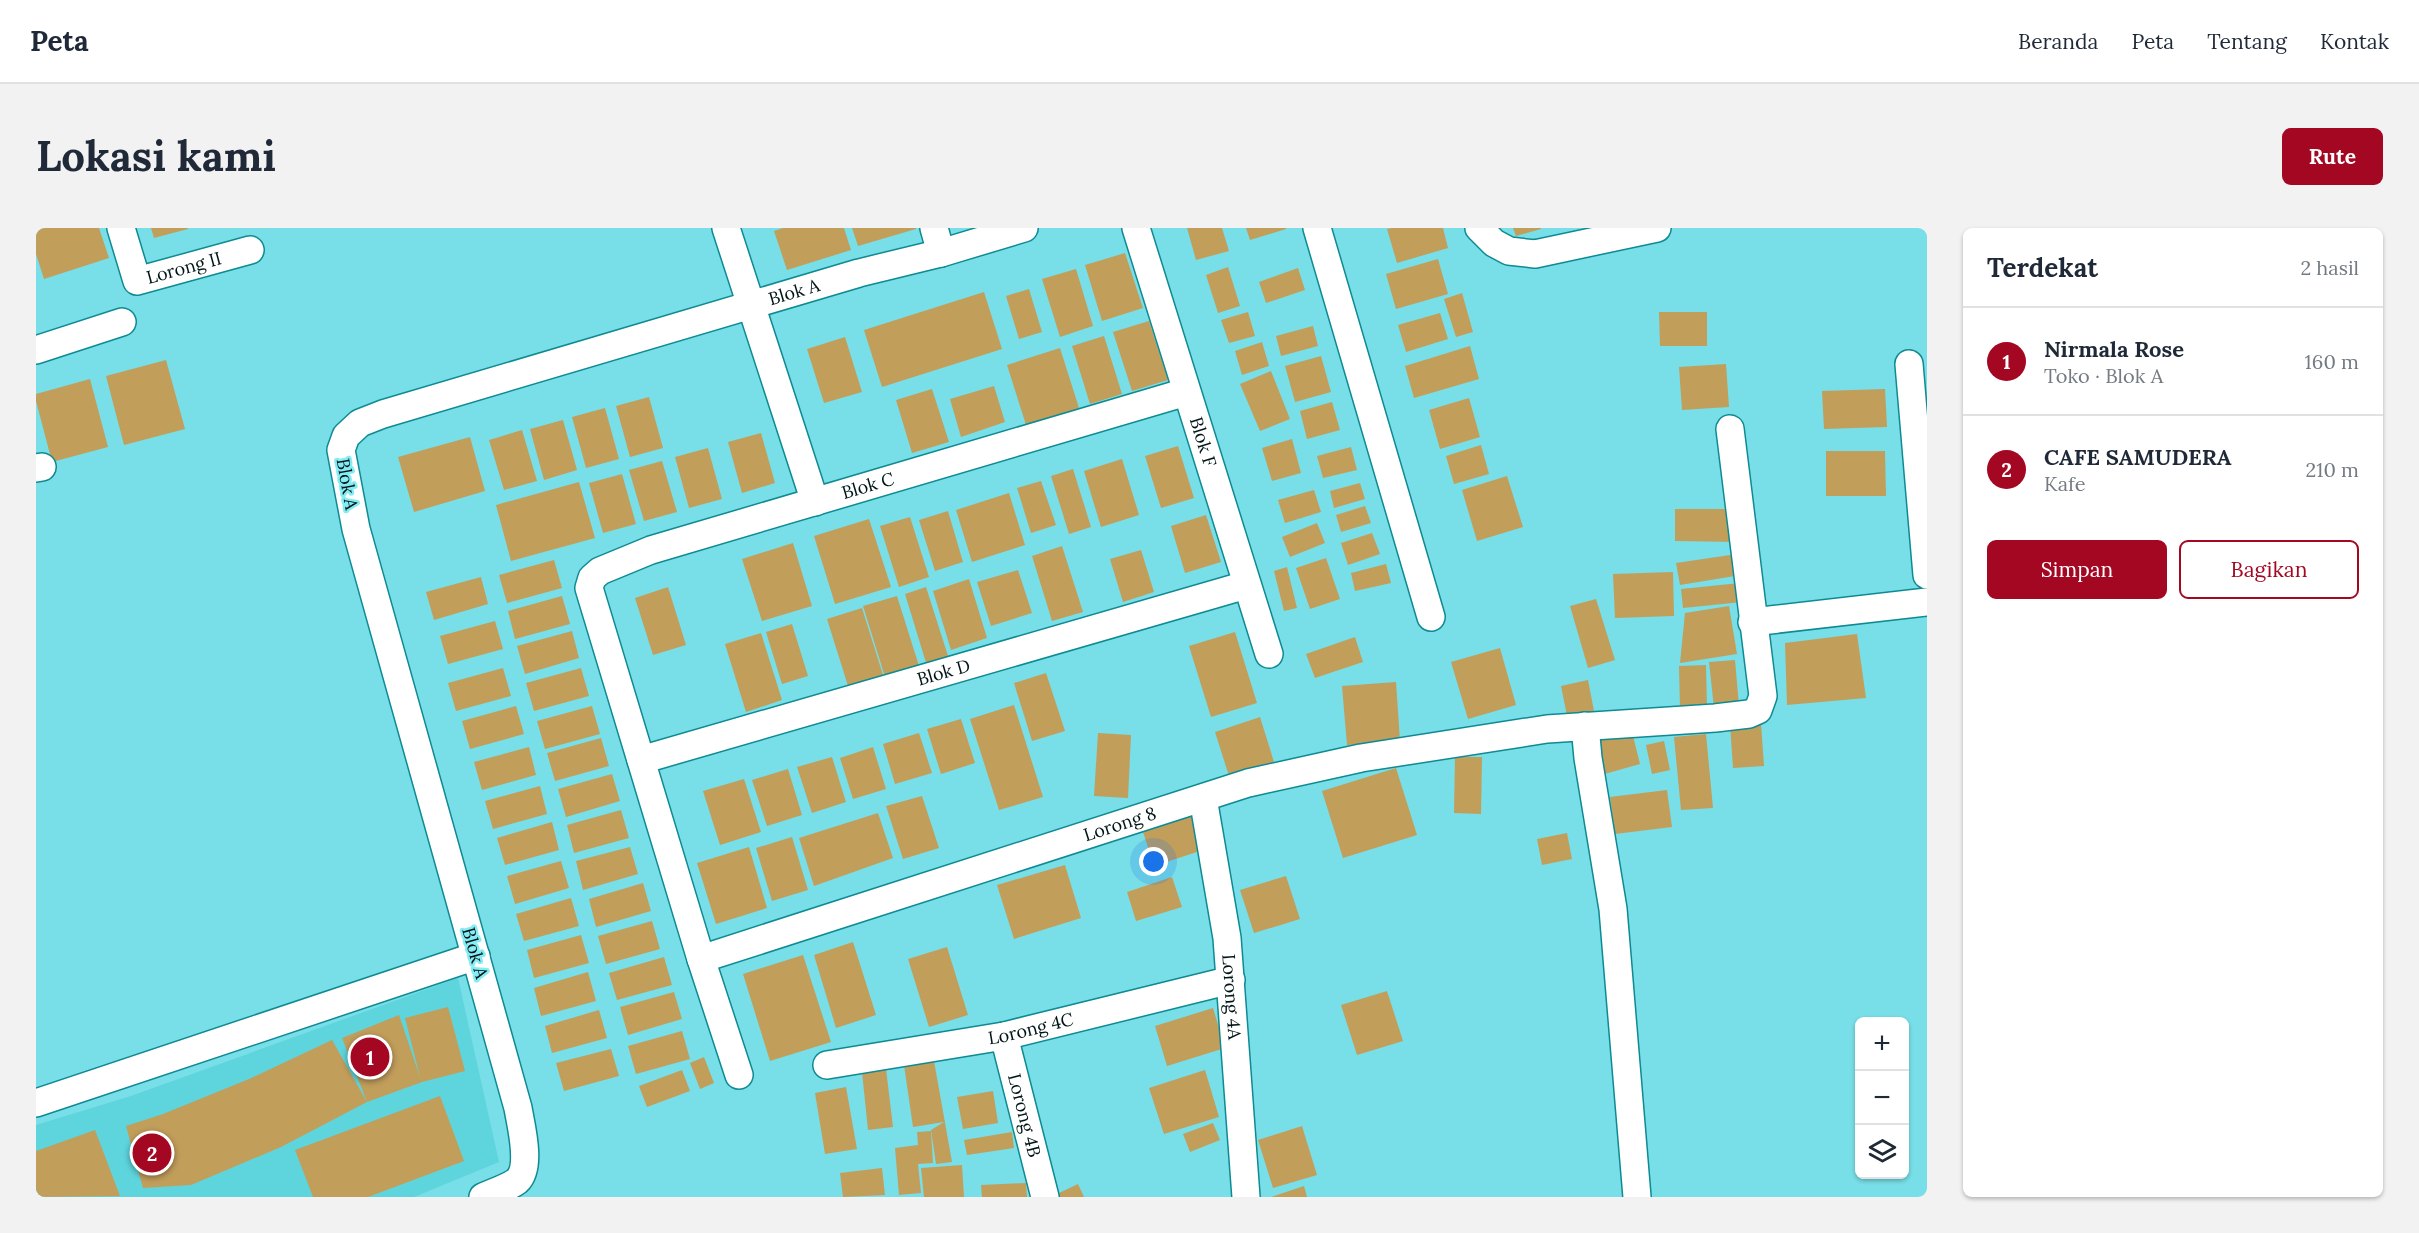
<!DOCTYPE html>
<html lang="id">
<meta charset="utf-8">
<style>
body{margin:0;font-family:Lora,serif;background:#f2f2f3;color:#1f2937}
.controls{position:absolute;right:18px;bottom:18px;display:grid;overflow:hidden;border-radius:9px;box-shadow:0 2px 4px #0004}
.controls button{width:54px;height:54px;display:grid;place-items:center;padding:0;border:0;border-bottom:2px solid #e0e1e3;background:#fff;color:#1f2937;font:30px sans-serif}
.you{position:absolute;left:1118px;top:634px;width:21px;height:21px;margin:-15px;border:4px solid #fff;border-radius:50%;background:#1a73e8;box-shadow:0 0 0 9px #1a73e833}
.badge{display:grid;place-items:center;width:39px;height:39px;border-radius:50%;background:#a30722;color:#fff;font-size:20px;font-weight:700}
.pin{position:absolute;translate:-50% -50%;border:3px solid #fff;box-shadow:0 2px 6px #0006}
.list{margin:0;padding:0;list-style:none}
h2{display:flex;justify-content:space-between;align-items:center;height:78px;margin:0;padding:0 24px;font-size:26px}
h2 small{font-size:20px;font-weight:400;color:#747a83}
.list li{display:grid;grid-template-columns:39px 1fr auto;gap:18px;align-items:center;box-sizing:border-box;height:108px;padding:0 24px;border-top:2px solid #e0e1e3}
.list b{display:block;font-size:22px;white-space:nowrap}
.list p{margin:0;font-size:20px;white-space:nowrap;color:#747a83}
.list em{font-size:20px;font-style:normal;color:#747a83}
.actions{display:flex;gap:12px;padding:18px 24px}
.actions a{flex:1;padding:14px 0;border:2px solid #a30722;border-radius:9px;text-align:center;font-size:21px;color:#a30722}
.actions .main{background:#a30722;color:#fff}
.icon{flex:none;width:33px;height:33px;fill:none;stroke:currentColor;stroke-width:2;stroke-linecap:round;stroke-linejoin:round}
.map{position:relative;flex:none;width:1891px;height:969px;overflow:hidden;border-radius:9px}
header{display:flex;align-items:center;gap:36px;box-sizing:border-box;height:84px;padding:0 30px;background:#fff;border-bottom:2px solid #e0e1e3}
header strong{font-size:28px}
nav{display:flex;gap:33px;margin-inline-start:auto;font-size:21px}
.intro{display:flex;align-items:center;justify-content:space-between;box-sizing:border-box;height:144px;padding:0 36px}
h1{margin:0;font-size:42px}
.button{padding:15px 27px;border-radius:9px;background:#a30722;color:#fff;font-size:21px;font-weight:700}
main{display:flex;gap:36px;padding:0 36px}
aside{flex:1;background:#fff;border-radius:9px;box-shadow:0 2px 4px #0004}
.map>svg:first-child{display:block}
.built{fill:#5ed4dd}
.building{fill:#c29e5b}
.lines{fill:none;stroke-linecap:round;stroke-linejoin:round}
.minor-casing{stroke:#0e8a93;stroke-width:30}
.minor{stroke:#fff;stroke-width:27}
.labels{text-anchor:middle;stroke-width:5;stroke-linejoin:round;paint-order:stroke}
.street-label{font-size:18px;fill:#011517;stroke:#86ecf4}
</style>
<header>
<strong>Peta</strong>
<nav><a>Beranda</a><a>Peta</a><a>Tentang</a><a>Kontak</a></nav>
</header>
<div class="intro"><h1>Lokasi kami</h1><a class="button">Rute</a></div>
<main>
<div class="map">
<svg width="1891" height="969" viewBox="0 0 1891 969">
<rect width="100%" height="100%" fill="#78dee7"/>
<polygon class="built" points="422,750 463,934 378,969 0,969 0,897 95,868"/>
<g class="building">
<polygon points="0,0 63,0 73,30 8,51 0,26"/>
<polygon points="115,0 152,0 152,1 118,10"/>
<polygon points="747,0 808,0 815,22 751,42 738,3"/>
<polygon points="816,0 880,0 880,1 822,18"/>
<polygon points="1151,0 1186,0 1193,23 1160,32"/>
<polygon points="1210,0 1250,0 1250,1 1214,12"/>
<polygon points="1356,0 1407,0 1412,20 1361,35 1351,1"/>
<polygon points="1477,0 1505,0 1505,1 1480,8"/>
<polygon points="1089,25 1107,80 1066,93 1049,37"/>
<polygon points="1402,31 1412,66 1360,81 1350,46"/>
<polygon points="1192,39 1204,78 1182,85 1170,47"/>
<polygon points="1262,40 1269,62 1230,75 1223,54"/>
<polygon points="1040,41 1057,98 1024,109 1006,51"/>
<polygon points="993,61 1006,104 983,111 970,68"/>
<polygon points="948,64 966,121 846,159 828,102"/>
<polygon points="1426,65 1437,104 1420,109 1408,71"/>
<polygon points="1212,84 1219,108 1193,115 1185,92"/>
<polygon points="1623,84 1671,84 1671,118 1624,118"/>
<polygon points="1404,85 1412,111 1370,124 1362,97"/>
<polygon points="1113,93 1132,152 1096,163 1077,104"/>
<polygon points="1277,98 1282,118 1245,128 1240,108"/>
<polygon points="1068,108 1086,166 1054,176 1036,118"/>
<polygon points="809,109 826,164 788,175 771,121"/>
<polygon points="1226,114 1233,138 1206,147 1199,123"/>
<polygon points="1434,118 1443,151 1378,170 1369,138"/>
<polygon points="1024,120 1043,180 990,197 971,137"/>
<polygon points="1285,128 1295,164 1259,174 1249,138"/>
<polygon points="130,132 149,201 88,217 70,148"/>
<polygon points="1690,136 1693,179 1646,182 1643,139"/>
<polygon points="1235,143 1254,191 1224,203 1204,156"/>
<polygon points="54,151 72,219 16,234 0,173 0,166"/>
<polygon points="958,158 969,194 925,209 914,171"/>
<polygon points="896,161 913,214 876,225 860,172"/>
<polygon points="1849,161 1851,199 1788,201 1786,163"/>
<polygon points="613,169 627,220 594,229 580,178"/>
<polygon points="1433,170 1444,209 1404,221 1393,182"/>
<polygon points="1296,174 1304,202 1271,211 1264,183"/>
<polygon points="569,180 583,231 550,240 536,189"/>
<polygon points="527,192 541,242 508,252 494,201"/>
<polygon points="486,202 501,253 468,262 453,212"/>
<polygon points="725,205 739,255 706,265 692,214"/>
<polygon points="434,209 449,263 378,284 362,229"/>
<polygon points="1256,211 1265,245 1236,253 1226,220"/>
<polygon points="1445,217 1453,246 1418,256 1410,228"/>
<polygon points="1142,218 1158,270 1125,280 1109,228"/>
<polygon points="1315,219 1321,242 1287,250 1281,228"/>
<polygon points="672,220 686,271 653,280 639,229"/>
<polygon points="1790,223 1849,223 1850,268 1790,268"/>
<polygon points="1086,231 1103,287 1065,299 1048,243"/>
<polygon points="626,233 641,284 608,293 593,242"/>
<polygon points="1037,241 1055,299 1033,306 1015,248"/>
<polygon points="586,246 600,296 567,305 553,255"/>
<polygon points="1471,248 1487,299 1441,313 1426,262"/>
<polygon points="1005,253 1020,297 995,305 981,260"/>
<polygon points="543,254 559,310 475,333 460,277"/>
<polygon points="1324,255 1329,271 1298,280 1294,263"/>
<polygon points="1278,262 1285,284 1249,295 1242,272"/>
<polygon points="973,265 989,317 936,334 920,282"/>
<polygon points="1329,278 1335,295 1305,304 1300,287"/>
<polygon points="1639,281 1701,281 1701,314 1639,313"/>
<polygon points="912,283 927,334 899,343 883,292"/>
<polygon points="1170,287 1185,334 1149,345 1135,298"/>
<polygon points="874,289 893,349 863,359 844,298"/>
<polygon points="833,291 855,359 799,376 778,308"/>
<polygon points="1281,295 1289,315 1254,329 1246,309"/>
<polygon points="1336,305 1344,326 1312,337 1305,315"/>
<polygon points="757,315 776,378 726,393 706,331"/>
<polygon points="1026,318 1047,384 1016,393 996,328"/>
<polygon points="1105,322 1118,364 1087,374 1074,331"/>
<polygon points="1701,326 1705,347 1644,357 1640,335"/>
<polygon points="1290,330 1304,371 1274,381 1260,340"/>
<polygon points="518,332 526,360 471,375 463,347"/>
<polygon points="1350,336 1355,355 1319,363 1315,345"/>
<polygon points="1251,339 1261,380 1248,383 1238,343"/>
<polygon points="982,342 996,385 955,398 941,354"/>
<polygon points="1637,344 1638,388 1579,390 1577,346"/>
<polygon points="445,349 452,376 398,392 390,364"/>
<polygon points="933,351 951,410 915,422 897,363"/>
<polygon points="1704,355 1706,374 1647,380 1645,361"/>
<polygon points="632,359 650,417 617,427 599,370"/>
<polygon points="890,359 913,431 891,438 869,366"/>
<polygon points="526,368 534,396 479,411 472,383"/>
<polygon points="861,368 883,438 849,449 827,378"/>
<polygon points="1560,371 1579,432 1552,440 1534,378"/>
<polygon points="1693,378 1701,426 1644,435 1649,385"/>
<polygon points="826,380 847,447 812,458 791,391"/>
<polygon points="459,393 467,421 412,436 404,408"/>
<polygon points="756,396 772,448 746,456 730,404"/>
<polygon points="536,403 543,430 489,446 481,418"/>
<polygon points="1199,404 1221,475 1175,489 1153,418"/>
<polygon points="725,405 746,472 710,484 689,416"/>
<polygon points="1821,406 1830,470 1751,477 1749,415"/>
<polygon points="1319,409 1327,434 1279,450 1270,426"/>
<polygon points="1464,420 1480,477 1432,491 1415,434"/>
<polygon points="1699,432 1703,478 1678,480 1673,434"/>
<polygon points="1670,437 1671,481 1644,481 1643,438"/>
<polygon points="467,440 475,468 420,483 412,455"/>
<polygon points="545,440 553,468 498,483 490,455"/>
<polygon points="1010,445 1029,503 996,513 978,455"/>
<polygon points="1552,452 1558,483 1531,488 1525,458"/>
<polygon points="1360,454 1364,513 1311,517 1306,458"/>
<polygon points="978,477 1007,569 963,582 934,491"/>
<polygon points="480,478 488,506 434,521 426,493"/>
<polygon points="556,478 564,506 509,521 501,493"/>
<polygon points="1224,489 1238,534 1193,548 1179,504"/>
<polygon points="925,491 939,535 905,546 891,501"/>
<polygon points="1725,495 1728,538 1697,540 1694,496"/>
<polygon points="1596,504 1604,536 1565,547 1556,514"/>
<polygon points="883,505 896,545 859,556 847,516"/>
<polygon points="1062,505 1095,507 1092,570 1058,568"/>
<polygon points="1670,506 1677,580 1645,582 1638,509"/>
<polygon points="565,510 573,538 519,553 511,525"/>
<polygon points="1628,513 1634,542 1616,546 1610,517"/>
<polygon points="493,519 500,547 446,562 438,534"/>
<polygon points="837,519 850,561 817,571 804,530"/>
<polygon points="796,529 810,574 776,585 761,539"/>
<polygon points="1419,529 1446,529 1445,586 1418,585"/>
<polygon points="1360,540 1381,607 1307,630 1286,563"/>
<polygon points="752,541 766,587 731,598 716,552"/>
<polygon points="576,546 584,573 530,589 522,561"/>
<polygon points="708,551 725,604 684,617 667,563"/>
<polygon points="504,558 511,586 457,601 449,573"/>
<polygon points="1631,562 1636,599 1579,606 1574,569"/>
<polygon points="886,568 903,620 867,631 850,578"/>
<polygon points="585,582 593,610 538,625 531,597"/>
<polygon points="842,585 857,630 778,658 763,610"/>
<polygon points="1159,586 1170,621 1118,638 1107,604"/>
<polygon points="516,594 523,622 469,637 461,610"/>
<polygon points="1531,605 1536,631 1506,637 1501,611"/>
<polygon points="756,609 772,662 736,673 720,620"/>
<polygon points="594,619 602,646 547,662 540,633"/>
<polygon points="713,619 731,680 680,696 661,635"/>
<polygon points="525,633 533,660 479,676 471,648"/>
<polygon points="1029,637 1045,690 978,711 961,657"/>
<polygon points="1250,648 1264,691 1218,705 1204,662"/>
<polygon points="1136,649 1146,679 1100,693 1091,664"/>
<polygon points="607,655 615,683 560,699 553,671"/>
<polygon points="535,670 543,698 488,713 480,686"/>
<polygon points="616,693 624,721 570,736 562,708"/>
<polygon points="545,707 553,735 498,750 491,722"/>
<polygon points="817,714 840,787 800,800 778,727"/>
<polygon points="911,719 932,787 893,799 872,731"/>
<polygon points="767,727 795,814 734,833 707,746"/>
<polygon points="628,729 636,757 581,772 573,745"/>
<polygon points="552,744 560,773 505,788 498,760"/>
<polygon points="1351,763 1367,813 1321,827 1305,777"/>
<polygon points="638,764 646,791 592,807 584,779"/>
<polygon points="412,779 429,843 386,854 331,874 245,919 155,957 107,960 90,898 127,886 213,851 296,812 331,874 306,810 363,787 384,849 369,790"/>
<polygon points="1177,780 1189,820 1131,838 1119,798"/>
<polygon points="563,782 571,810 516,825 509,798"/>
<polygon points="646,803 654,831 600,846 592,818"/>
<polygon points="575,821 583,848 528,863 520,835"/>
<polygon points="668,829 678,855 664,861 654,835"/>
<polygon points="898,833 916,934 900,936 895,902 908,894 877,899 868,837"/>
<polygon points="850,841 857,899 832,902 826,844"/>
<polygon points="646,842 654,863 611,879 603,858"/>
<polygon points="1169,842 1183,889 1128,906 1113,860"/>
<polygon points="810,859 821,921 789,926 779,865"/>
<polygon points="957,863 962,895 927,901 921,869"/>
<polygon points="404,868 428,933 332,969 277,969 259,922"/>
<polygon points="1177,895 1184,912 1154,924 1147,906"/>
<polygon points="1266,898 1281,947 1237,960 1222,912"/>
<polygon points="59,902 84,968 0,969 0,923"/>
<polygon points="895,903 897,935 882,936 885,965 863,967 859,920 882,917 881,904"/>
<polygon points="976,904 978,920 931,927 928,912"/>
<polygon points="926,937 928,969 888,969 885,940"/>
<polygon points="846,940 849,967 807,969 804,945"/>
<polygon points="990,955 991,969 946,969 945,957"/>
<polygon points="1042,956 1048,969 1023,969 1021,966"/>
<polygon points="1268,958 1271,969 1235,969"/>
</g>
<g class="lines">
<g class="minor-casing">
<g id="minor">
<path id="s1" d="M85,0L101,53L214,22"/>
<polyline points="690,0 779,274"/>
<polyline points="898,0 905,25"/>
<path id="s2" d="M1100,0L1233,426"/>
<polyline points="1281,0 1395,389"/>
<polyline points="1443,0 1458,15 1473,23 1499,26 1621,0"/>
<polyline points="0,122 86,94"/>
<polyline points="1873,136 1891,347"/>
<polyline points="0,240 6,239"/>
<polyline points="1716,394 1891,374"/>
<polyline points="1549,498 1552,530 1577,681 1601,969"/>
<path id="s3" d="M605,532L1210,357"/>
<path id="s4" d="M1167,570L1191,710L1210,969"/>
<path id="s5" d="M665,731L1212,555L1325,530L1511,501L1679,490L1713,486L1722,482L1727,468L1694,201"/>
<path id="s6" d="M968,808L1009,969"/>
<path id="s7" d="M791,837L968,808L1195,752"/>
<path id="s8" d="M703,847L665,731L553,360L556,350L564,343L615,322L1150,164"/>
<polyline points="0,875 440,728"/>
<path id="s9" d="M447,969C457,964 472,960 481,953C496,939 485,898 482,880L320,301L305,222L310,208L324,195L347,186L823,45L905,25L988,0"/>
</g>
</g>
<use href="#minor" class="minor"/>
</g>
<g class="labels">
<g class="street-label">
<text dy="6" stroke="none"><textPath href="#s1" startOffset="104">Lorong II</textPath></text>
<text dy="6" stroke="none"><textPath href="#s9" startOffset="1282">Blok A</textPath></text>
<text dy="6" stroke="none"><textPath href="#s2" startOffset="224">Blok F</textPath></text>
<text transform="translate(311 256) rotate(80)" y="6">Blok A</text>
<text dy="6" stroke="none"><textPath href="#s8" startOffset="812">Blok C</textPath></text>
<text dy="6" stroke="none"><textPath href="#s3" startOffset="315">Blok D</textPath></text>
<text dy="6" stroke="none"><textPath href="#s5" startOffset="440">Lorong 8</textPath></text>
<text transform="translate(439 725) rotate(74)" y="6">Blok A</text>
<text dy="6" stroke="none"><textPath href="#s4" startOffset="201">Lorong 4A</textPath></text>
<text dy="6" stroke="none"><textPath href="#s7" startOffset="207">Lorong 4C</textPath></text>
<text dy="6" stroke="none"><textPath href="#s6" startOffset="82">Lorong 4B</textPath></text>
</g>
</g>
</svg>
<div class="controls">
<button>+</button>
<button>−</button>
<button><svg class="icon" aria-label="layers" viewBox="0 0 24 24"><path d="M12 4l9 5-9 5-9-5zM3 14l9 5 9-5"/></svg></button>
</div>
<div class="you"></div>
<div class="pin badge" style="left:334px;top:829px">1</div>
<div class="pin badge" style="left:116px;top:925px">2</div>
</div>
<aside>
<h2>Terdekat<small>2 hasil</small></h2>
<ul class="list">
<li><span class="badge">1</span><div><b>Nirmala Rose</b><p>Toko · Blok A</p></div><em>160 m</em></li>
<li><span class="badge">2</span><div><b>CAFE SAMUDERA</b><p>Kafe</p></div><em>210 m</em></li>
</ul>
<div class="actions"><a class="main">Simpan</a><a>Bagikan</a></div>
</aside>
</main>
